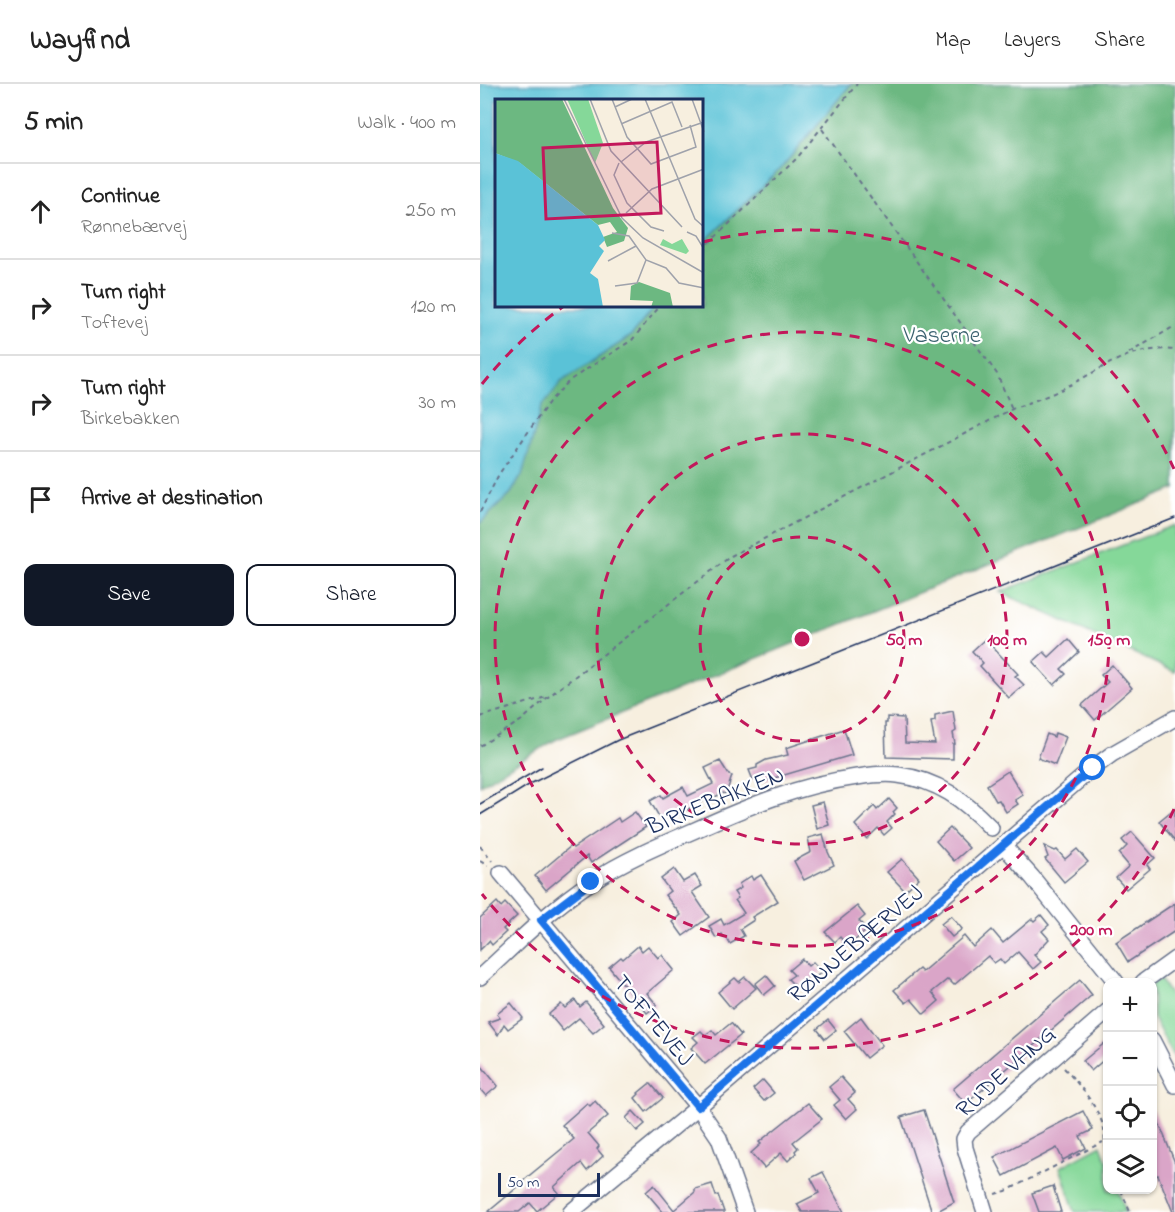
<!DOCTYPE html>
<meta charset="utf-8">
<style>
body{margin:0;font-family:"Indie Flower",sans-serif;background:#f2f2f2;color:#222}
.controls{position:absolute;right:18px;bottom:18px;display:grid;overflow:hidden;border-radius:12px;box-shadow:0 2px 4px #0004}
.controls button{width:54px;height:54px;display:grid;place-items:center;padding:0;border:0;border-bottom:2px solid #e0e0e0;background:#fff;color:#222;font:30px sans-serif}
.scale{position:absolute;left:18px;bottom:15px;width:102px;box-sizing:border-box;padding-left:6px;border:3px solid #1b2f5e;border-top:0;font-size:16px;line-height:21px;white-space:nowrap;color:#1b2f5e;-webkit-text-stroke:4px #fff;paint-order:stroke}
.stop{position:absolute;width:18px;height:18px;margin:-14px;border:4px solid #1a73e8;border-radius:50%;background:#fff}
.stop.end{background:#1a73e8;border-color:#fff;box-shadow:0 2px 6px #0008}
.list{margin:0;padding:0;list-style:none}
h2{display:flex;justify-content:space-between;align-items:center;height:78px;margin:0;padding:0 24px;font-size:26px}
h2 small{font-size:20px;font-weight:400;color:#767676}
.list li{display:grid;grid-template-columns:39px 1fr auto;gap:18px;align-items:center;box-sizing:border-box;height:96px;padding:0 24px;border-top:2px solid #e0e0e0}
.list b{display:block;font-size:22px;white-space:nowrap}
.list p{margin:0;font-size:20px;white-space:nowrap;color:#767676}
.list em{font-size:20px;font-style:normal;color:#767676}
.actions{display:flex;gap:12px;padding:18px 24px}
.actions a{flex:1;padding:14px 0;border:2px solid #111827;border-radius:12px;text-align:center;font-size:21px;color:#111827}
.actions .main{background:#111827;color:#fff}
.icon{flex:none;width:33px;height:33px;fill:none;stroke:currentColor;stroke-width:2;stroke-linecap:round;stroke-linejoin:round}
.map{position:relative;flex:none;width:695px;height:1128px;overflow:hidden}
header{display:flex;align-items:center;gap:36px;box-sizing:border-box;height:84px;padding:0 30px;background:#fff;border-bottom:2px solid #e0e0e0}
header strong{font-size:28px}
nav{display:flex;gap:33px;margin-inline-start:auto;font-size:21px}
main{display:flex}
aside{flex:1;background:#fff}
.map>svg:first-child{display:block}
.green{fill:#85d899;stroke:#50847c;stroke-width:1.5}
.forest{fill:#6cb881;stroke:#447470;stroke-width:1.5}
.water{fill:#5ac2d7;stroke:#3a789a;stroke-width:1.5}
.building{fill:#daa5c8}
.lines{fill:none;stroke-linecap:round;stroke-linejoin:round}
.street-casing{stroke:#68728b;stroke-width:18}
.path{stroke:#68728b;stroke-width:2;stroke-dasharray:4.5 4.5;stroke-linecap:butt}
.street{stroke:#fff;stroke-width:15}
.tram{stroke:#1b2f5e;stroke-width:1.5}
.route{stroke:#1a73e8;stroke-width:8}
.ring{fill:none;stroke:#c2185b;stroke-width:3;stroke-dasharray:10 8}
.labels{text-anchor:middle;stroke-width:4.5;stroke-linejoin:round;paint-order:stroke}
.park-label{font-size:24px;fill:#3b6270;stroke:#fff}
.street-label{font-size:24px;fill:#1b2f5e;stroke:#fff}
.inset-road{fill:none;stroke:#9fa2ab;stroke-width:1.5}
.view{fill:#c2185b;fill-opacity:0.15;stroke:#c2185b;stroke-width:3}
.inset-edge{fill:none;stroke:#1b2f5e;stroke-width:3}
.centre{fill:#c2185b;stroke:#fff;stroke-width:3}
.ring-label{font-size:18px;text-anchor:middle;font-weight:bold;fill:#c2185b;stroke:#fff;stroke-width:4.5;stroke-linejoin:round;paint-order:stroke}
</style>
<header>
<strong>Wayfind</strong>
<nav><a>Map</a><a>Layers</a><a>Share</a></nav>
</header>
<main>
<aside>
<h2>5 min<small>Walk · 400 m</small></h2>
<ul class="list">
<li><svg class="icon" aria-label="ahead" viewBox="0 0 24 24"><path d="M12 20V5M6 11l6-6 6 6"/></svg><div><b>Continue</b><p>Rønnebærvej</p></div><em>250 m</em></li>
<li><svg class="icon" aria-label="right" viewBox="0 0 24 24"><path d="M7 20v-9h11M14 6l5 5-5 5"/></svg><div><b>Turn right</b><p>Toftevej</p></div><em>120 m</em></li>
<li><svg class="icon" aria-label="right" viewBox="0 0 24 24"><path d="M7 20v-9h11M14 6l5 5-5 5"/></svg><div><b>Turn right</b><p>Birkebakken</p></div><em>30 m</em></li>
<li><svg class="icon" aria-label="arrive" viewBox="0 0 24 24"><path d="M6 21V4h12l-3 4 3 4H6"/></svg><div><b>Arrive at destination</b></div></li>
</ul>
<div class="actions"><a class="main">Save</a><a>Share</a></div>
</aside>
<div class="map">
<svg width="695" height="1128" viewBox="0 0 695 1128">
<rect width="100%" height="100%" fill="#fff"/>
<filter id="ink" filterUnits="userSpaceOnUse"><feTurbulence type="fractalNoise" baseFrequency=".0167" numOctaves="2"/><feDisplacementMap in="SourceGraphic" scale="12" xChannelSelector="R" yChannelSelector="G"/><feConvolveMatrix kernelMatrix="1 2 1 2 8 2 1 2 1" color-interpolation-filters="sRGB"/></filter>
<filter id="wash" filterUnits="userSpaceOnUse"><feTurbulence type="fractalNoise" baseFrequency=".008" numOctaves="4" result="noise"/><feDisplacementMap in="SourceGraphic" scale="24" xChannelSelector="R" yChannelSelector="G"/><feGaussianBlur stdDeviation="1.35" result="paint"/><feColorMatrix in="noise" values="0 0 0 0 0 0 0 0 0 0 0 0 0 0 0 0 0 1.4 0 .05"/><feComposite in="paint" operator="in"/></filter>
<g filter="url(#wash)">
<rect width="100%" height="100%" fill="#f7efdf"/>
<g class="green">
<polygon points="695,441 695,588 520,508"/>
<polygon points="680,895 695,918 695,975 673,934 672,900"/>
<polygon points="621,1061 627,1077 628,1106 638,1106 646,1128 595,1128 580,1083"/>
</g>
<polygon class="forest" points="371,0 695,0 695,405 75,656 0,701 0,439 31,409 42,391 62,322 82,297 151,252 175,222 222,222 222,160 302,83"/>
<polygon class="water" points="0,0 371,0 302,83 222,160 222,16 16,16 16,222 175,222 151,252 82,297 62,322 42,391 31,409 0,439"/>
<g id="blocks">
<g class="building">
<polygon points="505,555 538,590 535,592 544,601 529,614 500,582 503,579 492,567"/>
<polygon points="588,555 599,568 581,585 586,590 574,601 553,578 564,568 569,573"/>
<polygon points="632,581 652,604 615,636 602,621 628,598 621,591"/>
<polygon points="473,627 476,647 473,649 475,660 473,660 473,675 406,673 405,639 407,639 407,633 424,634 425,659 455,660 451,638 455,637 455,631"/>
<polygon points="364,645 372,671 284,697 280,694 273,696 269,686 277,684 277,681 286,676 308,671 306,664"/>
<polygon points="575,649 586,653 575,681 558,674 567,650 574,653"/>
<polygon points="240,677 249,691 252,692 246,710 243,709 226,717 225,716 192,734 190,731 181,736 170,717 181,711 183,714 203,703 208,712 233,700 225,684"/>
<polygon points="528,687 543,711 535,716 538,720 526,728 519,716 516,717 507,701"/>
<polygon points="409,715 417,724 413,728 415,730 407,738 412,744 404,751 398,744 387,755 375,741 394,722 397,726"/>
<polygon points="343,718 349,741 337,745 331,721"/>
<polygon points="695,724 695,757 679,737"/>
<polygon points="155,728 166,743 111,779 107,772 66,806 55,792 91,762 93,764 138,734 140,738"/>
<polygon points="470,744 489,764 474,777 456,757"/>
<polygon points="652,748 675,774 667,781 670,785 646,805 636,794 649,782 639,770 647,762 642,756"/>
<polygon points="343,750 348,768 354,781 324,796 314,777 331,768 328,754"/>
<polygon points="564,762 575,767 577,766 585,775 597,765 608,778 584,798 565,775 568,773"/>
<polygon points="422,775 439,794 425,807 407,788"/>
<polygon points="194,785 203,798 215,791 222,802 212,808 229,833 203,852 193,838 201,831 185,811 190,807 181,795"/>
<polygon points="281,791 298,817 272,833 274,836 260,845 264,852 250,860 246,853 244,854 242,850 236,854 229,842 241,835 244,841 264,829 255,816 258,814 254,808 261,804 259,800 271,792 273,796"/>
<polygon points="17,818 21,823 25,819 37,832 23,845 26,848 12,861 9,857 0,866 0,834"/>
<polygon points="695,819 695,847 648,878 636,858"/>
<polygon points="377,822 385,832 379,837 387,846 368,862 360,853 355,858 345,848"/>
<polygon points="561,831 569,841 562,847 569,855 554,871 561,878 553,885 538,868 524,880 520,875 514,879 508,872 474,901 468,895 452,908 459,917 444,930 431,915 426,919 414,906 439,885 442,888 484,852 493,863 512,846 523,859 552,835 554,837"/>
<polygon points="471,832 482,845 472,853 461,840"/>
<polygon points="158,862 162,867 168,862 178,874 182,871 194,886 167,909 177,921 167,929 129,883 141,873 143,875"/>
<polygon points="322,875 328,882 333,878 342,888 329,898 326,895 316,903 308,895 314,891 309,886"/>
<polygon points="286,891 295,902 284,911 275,900"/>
<polygon points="265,893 276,904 252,925 238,908 255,894 259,898"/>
<polygon points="600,896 612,911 486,1020 473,1005"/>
<polygon points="95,916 100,923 106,918 124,940 113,949 99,934 83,947 69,930 81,920 85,924"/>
<polygon points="31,919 43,934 28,945 24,940 18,951 8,938 20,934 17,930"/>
<polygon points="381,933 402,961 386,974 364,947"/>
<polygon points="348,936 356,946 345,955 337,945"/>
<polygon points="251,939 261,951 225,980 211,964 218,958 213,953 221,947 225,951 232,946 236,951"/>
<polygon points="627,957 627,973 611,987 603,977"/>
<polygon points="0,980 18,1002 6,1012 0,1005"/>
<polygon points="361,993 375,1009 368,1015 377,1025 366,1035 354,1021 360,1016 349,1003"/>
<polygon points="283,996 294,1009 284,1017 273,1005"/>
<polygon points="169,1000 171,1000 183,1014 166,1028 155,1014 159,1010 158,1009"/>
<polygon points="115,1017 128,1032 108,1049 119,1062 117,1065 123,1072 107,1087 101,1079 74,1103 79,1109 57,1127 50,1119 39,1128 8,1128 39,1102 45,1095 94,1055 82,1041 107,1019 110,1022"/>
<polygon points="328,1019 342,1035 313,1058 318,1064 315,1067 316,1069 308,1077 301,1069 284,1084 271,1069 281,1060 279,1058"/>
<polygon points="673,1024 695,1079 695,1128 693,1128 678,1091 672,1093"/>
<polygon points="444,1026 474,1118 456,1128 452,1128 421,1033"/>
<polygon points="153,1027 165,1040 157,1047 146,1034"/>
<polygon points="603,1027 613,1046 600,1052 606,1064 583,1076 577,1064 524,1092 514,1073"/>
<polygon points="343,1088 352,1106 364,1128 322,1128 317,1120 339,1109 331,1094"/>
<polygon points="232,1100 236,1112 238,1111 244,1128 183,1128 166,1108 174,1101 194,1126 215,1108 215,1105"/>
<polygon points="573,1102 581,1128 559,1128 552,1109"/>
</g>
</g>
</g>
<g filter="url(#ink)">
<use href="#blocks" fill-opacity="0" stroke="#68728b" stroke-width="1.5"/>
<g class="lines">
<g class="street-casing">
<g id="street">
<polyline points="524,762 552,793 636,898"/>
<polyline points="21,789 218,1023 239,1054 265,1128"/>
<path d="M0,893C36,860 70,825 111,798C143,777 178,762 213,747C266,723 319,701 377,693C391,691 404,689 418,691C458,696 484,716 511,744"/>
<polyline points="663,898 695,875"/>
<polyline points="672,956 695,1001"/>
<polyline points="91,1128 218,1023 613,684 632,670 695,634"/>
<polyline points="505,1128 485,1064 484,1055 488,1048 628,927"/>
</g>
</g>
<g class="path">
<polyline points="342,45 517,290 532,325"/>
<polyline points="222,166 317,74 377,0"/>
<polyline points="649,269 695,242"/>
<polyline points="0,428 19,390 69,318 90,296 152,256 180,222"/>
<polyline points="0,633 66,613"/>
<path d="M0,662L42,636L68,613L251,472L532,325C549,318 567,313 584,304C623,285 649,261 695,266"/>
<polyline points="0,762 12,777"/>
<polyline points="0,777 8,782"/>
<path d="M584,984C597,998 621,1026 624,1046C625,1055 624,1060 628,1069"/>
<polyline points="641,1106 650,1128"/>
<polyline points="515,1110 526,1107 623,1058"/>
</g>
<use href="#street" class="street"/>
<g class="tram">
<polyline points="0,720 62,683"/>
<polyline points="0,731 52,699 138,656 695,434"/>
</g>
</g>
</g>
<g class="lines" filter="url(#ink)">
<polyline class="route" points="111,798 61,836 218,1023 613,684"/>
</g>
<g class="ring">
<circle cx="322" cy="555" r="102"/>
<circle cx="322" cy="555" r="205"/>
<circle cx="322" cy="555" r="307"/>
<path d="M694 725A409 409 0 0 1 2 810M2 300A409 409 0 0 1 84 222M223 158A409 409 0 0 1 694 385"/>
</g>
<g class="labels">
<g class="park-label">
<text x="462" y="258">Vaserne</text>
</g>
<g class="street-label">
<text transform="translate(235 716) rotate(-22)" y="8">BIRKEBAKKEN</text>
<text transform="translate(375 859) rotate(-40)" y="8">RØNNEBÆRVEJ</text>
<text transform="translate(174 936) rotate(50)" y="8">TOFTEVEJ</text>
<text transform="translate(525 987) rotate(-42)" y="8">RUDE VANG</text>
</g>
</g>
<g transform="translate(15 15)">
<rect width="208" height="208" fill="#f7efdf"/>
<path d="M72,0H93L108,44L100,64ZM168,140L177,145L187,140L194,152L191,155L165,146Z" fill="#85d899"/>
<path d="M0,0H67L118,109L133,129L129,142L112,148L108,138L122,133L115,123L103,126L25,64L0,54ZM144,183L175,194L178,208H156L158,202L135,201L136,187Z" fill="#6cb881"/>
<path d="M0,54L23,62L103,126L110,141L104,147L109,152L95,174L103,180L108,208H0Z" fill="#5ac2d7"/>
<path class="inset-road" d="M69,0L127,119L148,139L209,174M95,0L116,52L187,128M117,0L132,38L156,65L201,48L195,26M150,0L200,120L209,128M197,0L209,33M120,8L137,0M126,25L177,3L187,28M126,63L151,43L209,23M124,64L119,76L132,104L156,128L169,132M131,114L157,90L209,70M192,133L201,137L209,150M117,134L134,137L151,161L171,169L184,184L209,189M113,162L141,147M120,187L142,184L151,161"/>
<path class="view" d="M162,43L166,114L51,120L48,49Z"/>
<rect width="208" height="208" class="inset-edge"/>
</g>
<circle cx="322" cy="555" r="9" class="centre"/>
<g class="ring-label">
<text x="424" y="561">50 m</text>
<text x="527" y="561">100 m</text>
<text x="629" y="561">150 m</text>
<text x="611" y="851">200 m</text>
</g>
</svg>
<div class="controls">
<button>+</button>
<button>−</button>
<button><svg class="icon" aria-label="locate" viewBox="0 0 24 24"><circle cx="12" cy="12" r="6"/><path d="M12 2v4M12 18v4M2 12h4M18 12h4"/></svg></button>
<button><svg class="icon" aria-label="layers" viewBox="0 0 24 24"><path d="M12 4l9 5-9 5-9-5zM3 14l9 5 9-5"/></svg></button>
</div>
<div class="scale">50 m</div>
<div class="stop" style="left:613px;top:684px"></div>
<div class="stop end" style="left:111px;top:798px"></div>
</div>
</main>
